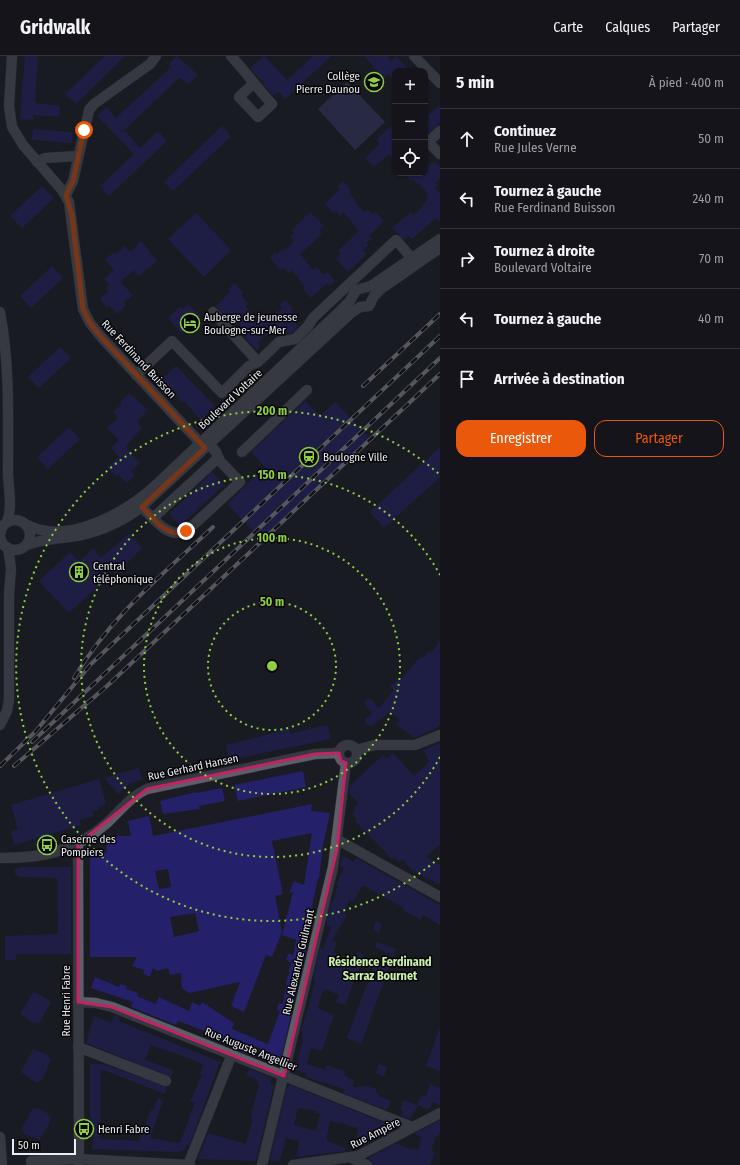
<!DOCTYPE html>
<html lang="fr">
<meta charset="utf-8">
<style>
body{margin:0;font-family:"Fira Sans Condensed",sans-serif;background:#1d1d23;color:#f1f3f6}
.controls{position:absolute;right:12px;top:12px;display:grid;overflow:hidden;border-radius:8px;box-shadow:0 1px 3px #0004}
.controls button{width:36px;height:36px;display:grid;place-items:center;padding:0;border:0;border-bottom:1px solid #333339;background:#14141a;color:#f1f3f6;font:20px sans-serif}
.scale{position:absolute;left:12px;bottom:10px;width:64px;box-sizing:border-box;padding-left:4px;border:2px solid #ecedf2;border-top:0;font-size:11px;line-height:14px;white-space:nowrap;color:#ecedf2;-webkit-text-stroke:3px #060609;paint-order:stroke}
.stop{position:absolute;width:12px;height:12px;margin:-9px;border:3px solid #ea580c;border-radius:50%;background:#fff}
.stop.end{background:#ea580c;border-color:#fff;box-shadow:0 1px 4px #0008}
.list{margin:0;padding:0;list-style:none}
h2{display:flex;justify-content:space-between;align-items:center;height:52px;margin:0;padding:0 16px;font-size:17px}
h2 small{font-size:13px;font-weight:400;color:#9d9ea2}
.list li{display:grid;grid-template-columns:26px 1fr auto;gap:12px;align-items:center;box-sizing:border-box;height:60px;padding:0 16px;border-top:1px solid #333339}
.list b{display:block;font-size:15px;white-space:nowrap}
.list p{margin:0;font-size:13px;white-space:nowrap;color:#9d9ea2}
.list em{font-size:13px;font-style:normal;color:#9d9ea2}
.actions{display:flex;gap:8px;padding:12px 16px}
.actions a{flex:1;padding:9px 0;border:1px solid #ea580c;border-radius:12px;text-align:center;font-size:14px;color:#ea580c}
.actions .main{background:#ea580c;color:#fff}
.icon{flex:none;width:22px;height:22px;fill:none;stroke:currentColor;stroke-width:2;stroke-linecap:round;stroke-linejoin:round}
.map{position:relative;flex:none;width:440px;height:1109px;overflow:hidden}
header{display:flex;align-items:center;gap:24px;box-sizing:border-box;height:56px;padding:0 20px;background:#14141a;border-bottom:1px solid #333339}
header strong{font-size:19px}
nav{display:flex;gap:22px;margin-inline-start:auto;font-size:14px}
main{display:flex}
aside{flex:1;background:#14141a}
.map>svg:first-child{display:block}
.green{fill:#3a3c6e}
.building{fill:#25206a;fill-rule:evenodd}
.lines{fill:none;stroke-linecap:round;stroke-linejoin:round}
.minor-casing{stroke:#38393f;stroke-width:11}
.minor{stroke:#5c5e68;stroke-width:10}
.rail-casing{stroke:#a0a1a7;stroke-width:4}
.rail{stroke:#060609;stroke-width:2.5;stroke-dasharray:8;stroke-linecap:butt}
.route{stroke:#ea580c;stroke-width:5}
.marked{fill:none;stroke:#c42363;stroke-width:3;stroke-linejoin:round}
.ring{fill:none;stroke:#8ece43;stroke-width:2;stroke-dasharray:2 4}
.labels{text-anchor:middle;stroke-width:3;stroke-linejoin:round;paint-order:stroke}
.poi-label{font-size:11px;fill:#ecedf2;stroke:#060609;text-anchor:start}
.street-label{font-size:11px;fill:#ecedf2;stroke:#060609}
.neighbourhood-label{font-size:12px;font-weight:bold;fill:#cbf0aa;stroke:#060609}
.centre{fill:#8ece43;stroke:#060609;stroke-width:2}
.ring-label{font-size:12px;text-anchor:middle;font-weight:bold;fill:#8ece43;stroke:#060609;stroke-width:3;stroke-linejoin:round;paint-order:stroke}
</style>
<header>
<strong>Gridwalk</strong>
<nav><a>Carte</a><a>Calques</a><a>Partager</a></nav>
</header>
<main>
<div class="map">
<svg width="440" height="1109" viewBox="0 0 440 1109">
<rect width="100%" height="100%" fill="#1a1b23"/>
<polygon class="green" points="347,26 385,66 355,94 318,53"/>
<g class="building">
<polygon points="25,0 38,0 35,47 60,50 59,61 34,59 33,64 20,63"/>
<polygon points="105,0 125,0 76,48 65,38"/>
<polygon points="177,0 198,19 188,28 179,22 122,76 125,75 140,92 158,75 167,85 109,140 100,130 134,98 97,60 106,51 116,62 170,12 171,10 169,8"/>
<polygon points="264,0 287,24 313,0 331,0 285,43 279,36 274,40 263,28 264,27 250,12"/>
<polygon points="364,0 387,0 392,5 396,0 410,15 395,15 395,25 388,18 384,22"/>
<polygon points="440,49 440,67 425,80 425,62"/>
<polygon points="395,66 395,104 389,98 374,111 365,102 380,88 376,84"/>
<polygon points="222,70 231,80 173,135 164,126"/>
<polygon points="33,73 73,76 72,87 32,84"/>
<polygon points="434,105 440,111 440,122 435,127 438,130 435,132 440,137 440,166 436,162 412,183 409,180 404,184 392,172 411,156 414,159 424,149 423,148 428,143 426,140 428,138 419,127 418,128 413,123 411,125 403,117 425,117 425,106 429,110"/>
<polygon points="343,125 351,134 349,137 356,145 355,146 365,157 368,153 373,159 376,156 384,165 369,180 372,183 366,187 368,189 363,194 366,198 348,216 336,203 341,198 338,195 359,175 344,157 340,160 336,155 333,157 325,148 340,133 337,131"/>
<polygon points="42,130 54,142 22,172 10,160"/>
<polygon points="310,156 324,170 319,175 322,178 300,198 313,214 316,211 324,219 327,216 335,225 330,230 327,227 311,242 303,233 305,231 292,214 289,217 284,212 281,214 270,202 275,197 277,199 282,194 283,195 294,186 290,181 295,177 292,174"/>
<polygon points="196,157 231,194 204,221 168,183"/>
<polygon points="141,185 157,205 139,220 134,214 120,226 133,239 124,247 126,249 117,258 109,249 107,251 100,243 109,235 106,232 109,229 104,223 114,214 105,204 114,196 116,198 125,190 130,196"/>
<polygon points="52,210 63,222 31,252 20,240"/>
<polygon points="234,227 243,237 241,239 248,248 245,250 261,265 263,263 267,266 282,252 280,249 285,244 293,253 291,255 298,264 295,267 298,270 292,277 288,278 286,275 283,278 278,273 276,275 272,272 257,287 260,290 256,294 240,275 243,272 228,257 225,259 216,250 231,235 229,233"/>
<polygon points="188,248 200,260 194,265 195,268 189,273 188,271 181,277 168,262 180,251 182,253"/>
<polygon points="60,291 71,302 39,332 28,321"/>
<polygon points="176,310 215,350 201,364 184,345 182,347 178,342 179,341 162,323"/>
<polygon points="129,337 148,354 137,366 142,372 126,390 128,392 127,393 140,407 131,415 135,419 127,427 118,418 116,420 107,411 119,401 111,392 119,384 107,372 118,362 113,356 122,348 120,346"/>
<polygon points="305,345 320,360 335,346 369,382 261,483 227,448 265,411 251,396"/>
<polygon points="69,371 80,383 48,413 37,401"/>
<polygon points="440,391 440,421 384,472 370,456"/>
<polygon points="212,416 224,429 180,470 169,458"/>
<polygon points="129,478 142,492 116,518 112,514 98,527 100,528 69,557 39,525 70,496 79,506 93,493 101,502"/>
<polygon points="440,585 440,668 436,672 414,682 396,668 400,664 390,656 370,671 364,664 372,658 364,646 371,642 378,653 394,634 390,631 397,624 399,625 421,600 423,602 429,595 431,597"/>
<polygon points="326,669 328,670 331,683 229,704 226,689 289,673 290,678"/>
<polygon points="440,687 440,788 426,801 440,809 440,829 412,814 402,803 399,806 394,801 392,803 355,765 357,763 352,758 355,754 354,752 359,747 349,737 350,730 383,699 387,703 393,697 414,720 429,706 424,694"/>
<polygon points="139,712 142,724 130,727 118,738 104,722"/>
<polygon points="303,715 306,731 238,745 234,729"/>
<polygon points="99,723 106,748 98,751 99,754 92,756 94,760 79,764 81,769 14,789 11,776 18,773 11,749"/>
<polygon points="222,732 225,745 199,750 200,753 163,758 160,745 196,736 197,737"/>
<path d="M312,748L311,755L330,757L323,789L319,823L318,822L304,888L307,889L280,1007L276,1005L274,1009L268,1006L271,997L249,988L246,998L237,994L239,988L178,965L176,969L131,951L133,946L91,932L95,921L119,931L120,928L127,930L126,933L136,936L138,938L137,940L156,948L159,941L189,955L192,946L200,950L202,946L234,967L232,973L268,988L280,955L277,954L279,947L283,948L287,923L290,916L288,915L292,907L286,904L289,897L293,900L296,884L282,879L293,836L289,837L294,825L304,829L312,777L272,785L283,838L275,840L282,876L272,901L266,899L244,956L231,950L240,926L189,937L182,932L181,917L170,919L168,912L157,915L153,912L150,921L143,918L144,914L132,910L137,901H90V797H107L106,787H109V783H112L115,780H131L128,765L149,760L153,780ZM168,813L171,831L159,833L155,815ZM195,857L199,875L174,881L170,861Z"/>
<polygon points="342,799 354,806 356,802 440,849 440,869 423,859 420,864 403,854 404,852 363,829 353,846 349,844 343,857 346,859 346,861 332,884 337,886 333,897 353,906 357,896 364,899 345,949 336,946 339,939 325,933 323,935 317,952 334,959 322,995 311,992 307,1008 325,1014 326,1009 334,1011 333,1012 345,1015 344,1020 347,1020 347,1022 354,1024 353,1031 367,1030 376,1033 376,1037 379,1037 379,1040 391,1045 387,1054 343,1037 344,1033 305,1021 306,1017 296,1014 303,982 301,982 303,976 301,975 312,938 315,925 313,924 320,892 323,894 331,871 326,869 330,850 336,838 335,837 338,830 336,829 344,812 340,810"/>
<polygon points="71,811 71,898 16,898 16,904 5,904 5,880 58,878 57,822 19,821 15,818 15,813 20,811"/>
<polygon points="376,865 382,868 379,877 373,874"/>
<polygon points="377,886 396,893 393,900 375,891"/>
<polygon points="376,904 390,909 361,988 347,982"/>
<polygon points="33,936 36,937 36,936 51,946 39,968 36,966 35,968 20,958"/>
<polygon points="114,959 120,961 119,965 220,1006 189,1090 186,1089 184,1095 180,1094 179,1096 92,1093 94,1072 91,1072 90,1061 90,1008 103,1008 167,1031 165,1038 101,1013 100,1083 139,1085 139,1086 151,1054 153,1054 158,1042 163,1044 150,1082 180,1087 195,1047 190,1045 202,1019 200,1018 203,1009 191,1003 151,989 145,1004 173,1014 171,1021 86,987 94,960 111,967"/>
<polygon points="439,974 440,974 440,1015 426,1010"/>
<polygon points="33,993 49,1000 48,1002 51,1003 43,1022 39,1026 35,1026 21,1016"/>
<polygon points="379,1008 387,1011 384,1021 376,1017"/>
<polygon points="249,1013 272,1022 270,1028 274,1029 256,1105 198,1103 208,1077 246,1088 252,1066 251,1058 259,1029 257,1029 258,1025 254,1025 255,1023 246,1020"/>
<polygon points="430,1028 440,1032 440,1049 432,1046 429,1054 418,1049 410,1063 401,1059 403,1054 400,1053 404,1044 417,1049 420,1041 422,1042 423,1039 426,1040"/>
<path d="M291,1029L394,1071V1074L384,1079L379,1077L370,1086L364,1090L355,1086L358,1072L347,1070V1068L330,1065L326,1084L345,1092V1095L296,1101L299,1085L286,1082L280,1104L272,1105L270,1103L287,1031ZM298,1052L316,1055L315,1057H320L316,1075L294,1069Z"/>
<polygon points="33,1052 36,1053 37,1052 49,1058 48,1060 51,1062 49,1066 50,1067 39,1084 23,1077 24,1076 21,1074"/>
<polygon points="440,1064 440,1075 438,1081 436,1080 431,1095 435,1096 430,1109 373,1109 372,1105 368,1102 396,1087 412,1094 413,1092 418,1094 422,1081 414,1078"/>
</g>
<g class="lines">
<g class="minor-casing">
<g id="minor">
<polyline points="12,0 9,50 12,71 23,89 62,134 69,146 83,253 90,267 102,282 205,392"/>
<path d="M231,0C246,16 257,32 272,48L258,61L239,41L253,28"/>
<polyline points="414,0 440,27"/>
<polyline points="440,75 428,86 440,98"/>
<polyline points="37,106 45,102 78,100"/>
<polyline points="66,139 73,125 89,54 94,48 150,8 156,0"/>
<path d="M0,256C10,309 8,361 8,415C8,432 13,449 7,466"/>
<polyline points="213,256 258,306 279,286 295,283 308,270 313,262 396,184 415,206"/>
<polyline points="136,319 172,285 222,337 249,310 258,306"/>
<polyline points="242,396 307,334"/>
<path d="M142,451C154,463 170,486 189,473L240,426L220,405L216,396L206,384"/>
<polyline points="153,462 218,402"/>
<circle cx="15" cy="479" r="15"/>
<path d="M27,469C68,490 127,456 157,428L337,258L350,245L356,234L371,230L440,183"/>
<path d="M27,489C41,483 55,483 70,481C94,478 118,468 139,453L351,257L360,251L369,250L374,240L381,233L440,192"/>
<polyline points="0,669 7,655 9,644 9,539 11,512 8,492"/>
<circle cx="348" cy="698" r="9"/>
<polyline points="356,694 375,689 415,689 440,679"/>
<polyline points="338,784 440,841"/>
<polyline points="78,788 79,1109"/>
<path d="M0,802C44,802 74,796 107,767C120,755 131,740 147,733L315,698L339,697"/>
<polyline points="78,946 96,947 112,951 412,1071"/>
<polyline points="78,991 166,1025"/>
<polyline points="0,1081 2,1109"/>
<polyline points="351,1102 367,1109"/>
<polyline points="32,1109 31,1105 79,1103 190,1109"/>
<polyline points="188,1109 232,998"/>
<polyline points="262,1109 333,811 346,707"/>
<polyline points="293,1109 358,1100 440,1057"/>
</g>
</g>
<use href="#minor" class="minor"/>
<g class="rail-casing">
<g id="rail">
<polyline points="363,330 440,258"/>
<path d="M74,622C110,561 162,519 213,471"/>
<polyline points="32,686 440,302"/>
<polyline points="0,710 35,676 91,608 440,280"/>
<polyline points="14,710 107,630 440,318"/>
</g>
</g>
<use href="#rail" class="rail"/>
</g>
<g class="lines">
<path class="route" d="M84,74L73,125L66,139L72,160L83,253L90,267L102,282L205,392L142,451C153,462 167,483 186,475"/>
</g>
<path d="M0 0H440V1109H0ZM339,697L341,705L346,707L337,793L284,1020L112,951L78,946V788L147,733L315,698Z" fill="#1a1b23" fill-opacity=".55" fill-rule="evenodd"/>
<path class="marked" d="M339,697L341,705L346,707L337,793L284,1020L112,951L78,946V788L147,733L315,698Z"/>
<g class="ring">
<circle cx="272" cy="610" r="64"/>
<circle cx="272" cy="610" r="128"/>
<path d="M440 701A191 191 0 1 1 440 519"/>
<path d="M439 802A255 255 0 1 1 439 418"/>
</g>
<defs>
<g id="school-ring" transform="scale(1)"><circle r="9.5" fill="#060609" stroke="#8ece43" stroke-width="1.5"/><path d="M0-5L7-2L0 1L-7-2ZM-4 1L0 2.5L4 1V4Q0 6-4 4Z" fill="#8ece43"/></g>
<g id="hotel-ring" transform="scale(1)"><circle r="9.5" fill="#060609" stroke="#8ece43" stroke-width="1.5"/><path d="M-6-4.5h1.5V1H6V5H4.5V3h-9V5H-6ZM-4 0a1.8 1.8 0 1 1 3.6 0ZM.5 0V-2.5h3Q6-2.5 6 0Z" fill="#8ece43"/></g>
<g id="station-ring" transform="scale(1)"><circle r="9.5" fill="#060609" stroke="#8ece43" stroke-width="1.5"/><path d="M-3-6H3Q5-6 5-4V2Q5 4 3 4L4.5 6H3L1.5 4h-3L-3 6H-4.5L-3 4Q-5 4-5 2V-4Q-5-6-3-6ZM-3.5-4v3h7v-3ZM-3.5 1v1.5H-2V1ZM2 1v1.5H3.5V1Z" fill="#8ece43"/></g>
<g id="building-ring" transform="scale(1)"><circle r="9.5" fill="#060609" stroke="#8ece43" stroke-width="1.5"/><path d="M-4-6H4V6H1V3H-1V6H-4ZM-2.5-4.3h1.7v1.8h-1.7ZM.8-4.3h1.7v1.8H.8ZM-2.5-1h1.7V.8h-1.7ZM.8-1h1.7V.8H.8Z" fill="#8ece43"/></g>
<g id="bus-ring" transform="scale(1)"><circle r="9.5" fill="#060609" stroke="#8ece43" stroke-width="1.5"/><path d="M-5-6H5V4H4V6H2V4H-2V6H-4V4H-5ZM-3.5-4V0h7V-4ZM-3.5 1.2v1.5H-2V1.2ZM2 1.2v1.5H3.5V1.2Z" fill="#8ece43"/></g>
</defs>
<g fill-rule="evenodd">
<use href="#school-ring" x="374" y="26"/>
<use href="#hotel-ring" x="190" y="267"/>
<use href="#station-ring" x="309" y="401"/>
<use href="#building-ring" x="79" y="516"/>
<use href="#bus-ring" x="47" y="789"/>
<use href="#bus-ring" x="84" y="1073"/>
</g>
<g class="labels">
<g class="poi-label">
<text x="360" y="24" text-anchor="end">Collège<tspan x="360" dy="13">Pierre Daunou</tspan></text>
<text x="204" y="265">Auberge de jeunesse<tspan x="204" dy="13">Boulogne-sur-Mer</tspan></text>
<text x="323" y="405">Boulogne Ville</text>
<text x="93" y="514">Central<tspan x="93" dy="13">téléphonique</tspan></text>
<text x="61" y="787">Caserne des<tspan x="61" dy="13">Pompiers</tspan></text>
<text x="98" y="1077">Henri Fabre</text>
</g>
<g class="street-label">
<text transform="translate(139 303) rotate(47)" y="4">Rue Ferdinand Buisson</text>
<text transform="translate(230 343) rotate(-43)" y="4">Boulevard Voltaire</text>
<text transform="translate(193 711) rotate(-12)" y="4">Rue Gerhard Hansen</text>
<text transform="translate(298 906) rotate(-77)" y="4">Rue Alexandre Guilmant</text>
<text transform="translate(66 945) rotate(-90)" y="4">Rue Henri Fabre</text>
<text transform="translate(251 993) rotate(22)" y="4">Rue Auguste Angellier</text>
<text transform="translate(375 1077) rotate(-27)" y="4">Rue Ampère</text>
</g>
<g class="neighbourhood-label">
<text x="380" y="910">Résidence Ferdinand<tspan x="380" dy="14">Sarraz Bournet</tspan></text>
</g>
</g>
<circle cx="272" cy="610" r="6" class="centre"/>
<g class="ring-label">
<text x="272" y="359">200 m</text>
<text x="272" y="423">150 m</text>
<text x="272" y="486">100 m</text>
<text x="272" y="550">50 m</text>
</g>
</svg>
<div class="controls">
<button>+</button>
<button>−</button>
<button><svg class="icon" aria-label="locate" viewBox="0 0 24 24"><circle cx="12" cy="12" r="6"/><path d="M12 2v4M12 18v4M2 12h4M18 12h4"/></svg></button>
</div>
<div class="scale">50 m</div>
<div class="stop" style="left:84px;top:74px"></div>
<div class="stop end" style="left:186px;top:475px"></div>
</div>
<aside>
<h2>5 min<small>À pied · 400 m</small></h2>
<ul class="list">
<li><svg class="icon" aria-label="ahead" viewBox="0 0 24 24"><path d="M12 20V5M6 11l6-6 6 6"/></svg><div><b>Continuez</b><p>Rue Jules Verne</p></div><em>50 m</em></li>
<li><svg class="icon" aria-label="left" viewBox="0 0 24 24"><path d="M17 20v-9H6M10 6l-5 5 5 5"/></svg><div><b>Tournez à gauche</b><p>Rue Ferdinand Buisson</p></div><em>240 m</em></li>
<li><svg class="icon" aria-label="right" viewBox="0 0 24 24"><path d="M7 20v-9h11M14 6l5 5-5 5"/></svg><div><b>Tournez à droite</b><p>Boulevard Voltaire</p></div><em>70 m</em></li>
<li><svg class="icon" aria-label="left" viewBox="0 0 24 24"><path d="M17 20v-9H6M10 6l-5 5 5 5"/></svg><div><b>Tournez à gauche</b></div><em>40 m</em></li>
<li><svg class="icon" aria-label="arrive" viewBox="0 0 24 24"><path d="M6 21V4h12l-3 4 3 4H6"/></svg><div><b>Arrivée à destination</b></div></li>
</ul>
<div class="actions"><a class="main">Enregistrer</a><a>Partager</a></div>
</aside>
</main>
